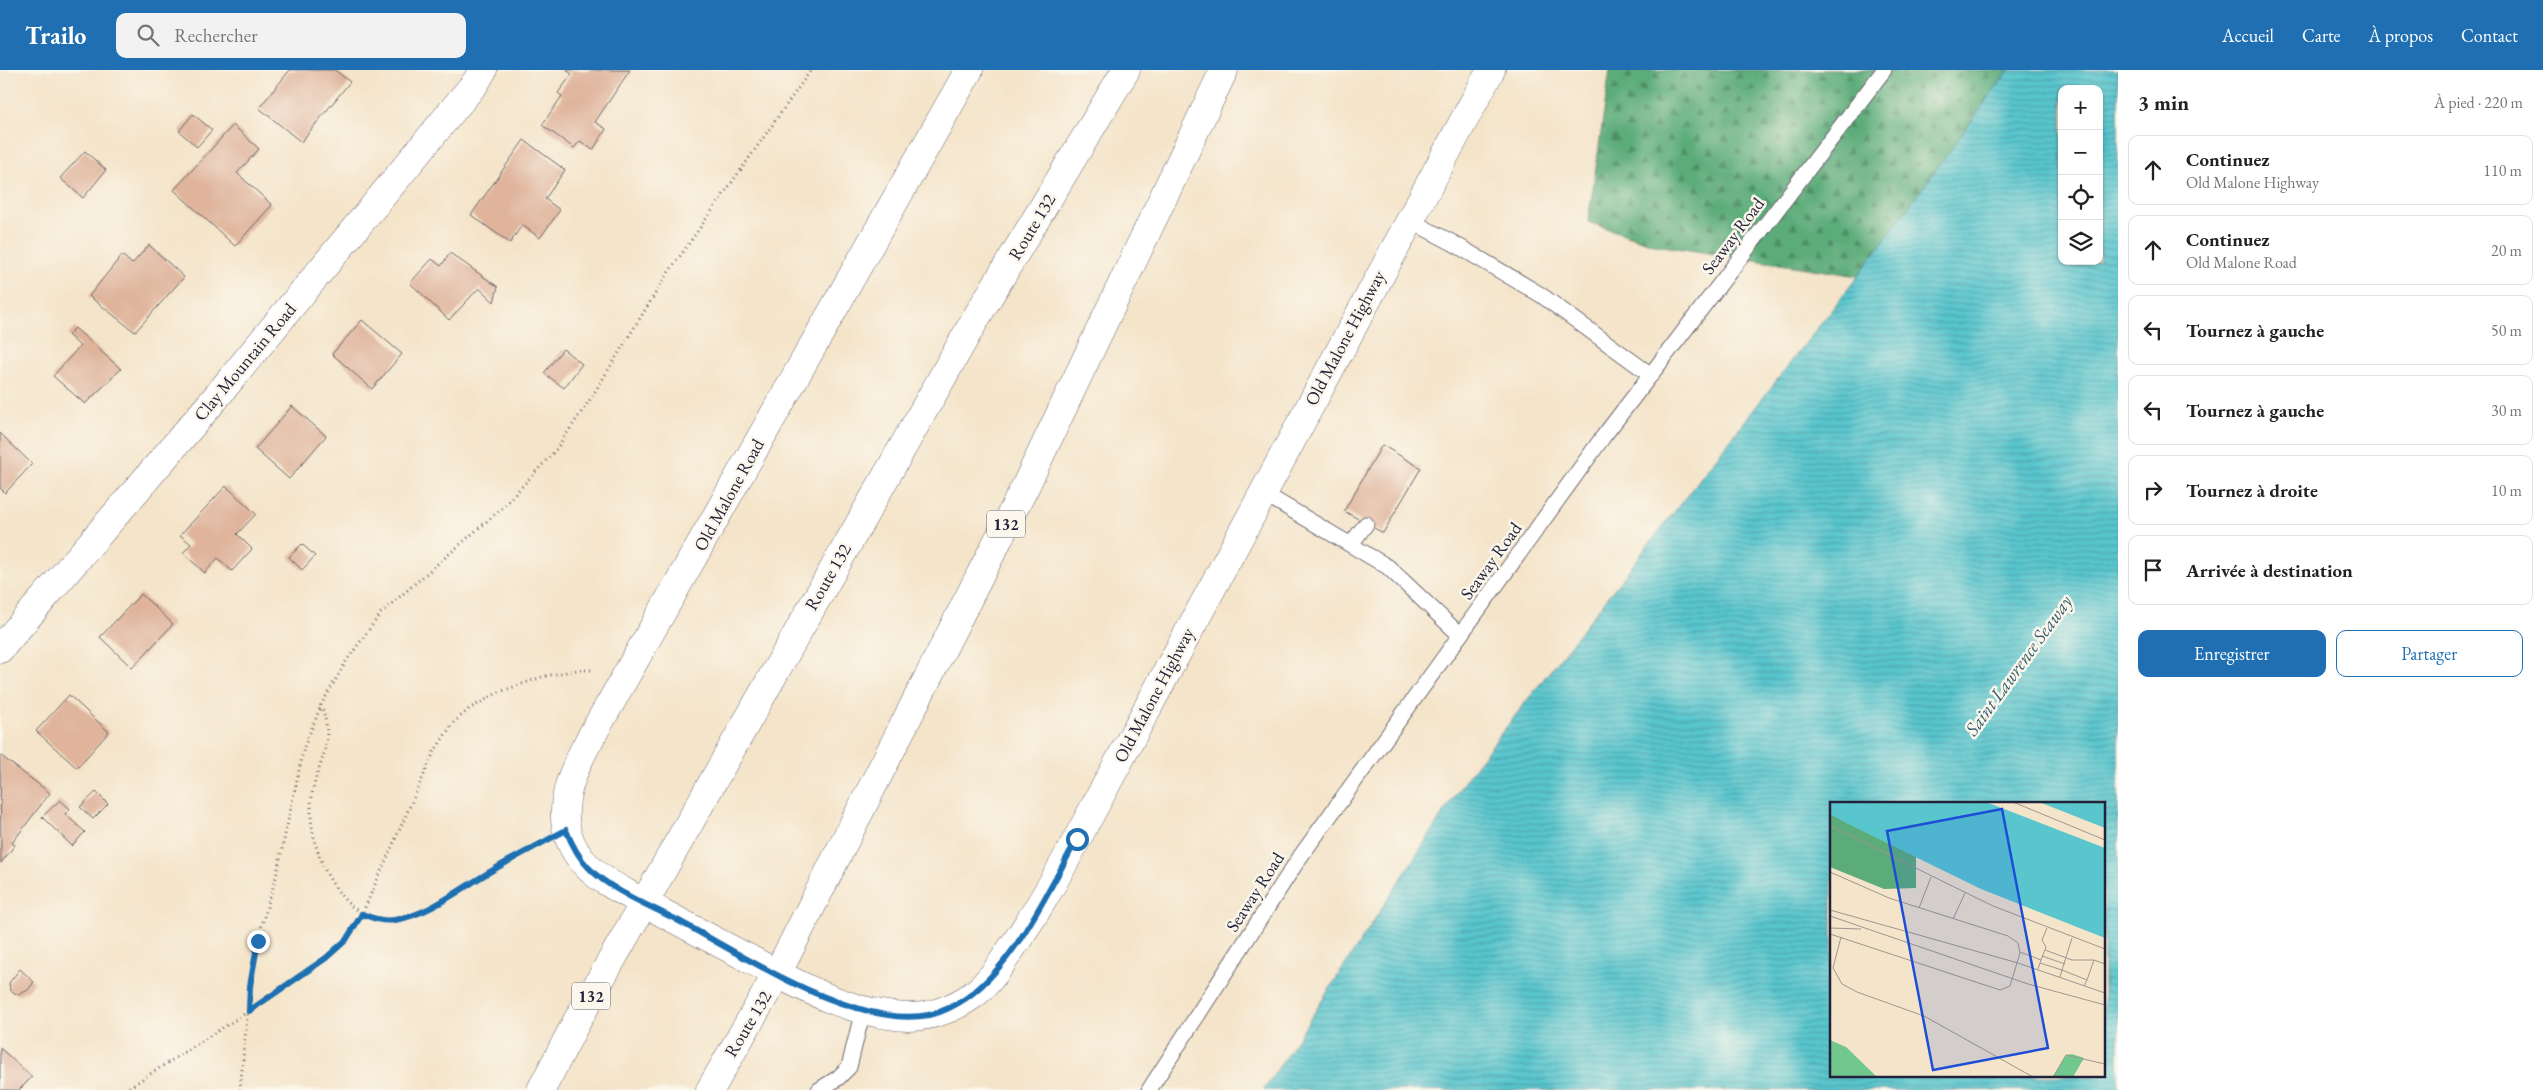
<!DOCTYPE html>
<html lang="fr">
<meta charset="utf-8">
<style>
body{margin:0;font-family:"EB Garamond",serif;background:#f2f2f2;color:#222}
.controls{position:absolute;right:15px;top:15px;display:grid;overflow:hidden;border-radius:10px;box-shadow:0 1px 4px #0004}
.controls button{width:45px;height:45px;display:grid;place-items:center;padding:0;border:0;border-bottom:1px solid #e0e0e0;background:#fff;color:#222;font:25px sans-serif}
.stop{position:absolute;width:15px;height:15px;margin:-11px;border:4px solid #1f6fb2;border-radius:50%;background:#fff}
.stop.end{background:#1f6fb2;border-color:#fff;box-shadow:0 1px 5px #0008}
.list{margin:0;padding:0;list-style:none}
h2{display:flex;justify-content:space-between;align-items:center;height:65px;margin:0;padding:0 20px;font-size:21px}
h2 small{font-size:16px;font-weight:400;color:#767676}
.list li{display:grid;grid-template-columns:32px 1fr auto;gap:15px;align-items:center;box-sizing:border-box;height:70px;margin:0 10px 10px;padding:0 10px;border:1px solid #e0e0e0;border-radius:10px}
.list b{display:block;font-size:19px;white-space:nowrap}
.list p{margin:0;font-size:16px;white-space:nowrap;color:#767676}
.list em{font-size:16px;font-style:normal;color:#767676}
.actions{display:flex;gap:10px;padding:15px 20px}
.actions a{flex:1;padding:11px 0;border:1px solid #1f6fb2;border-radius:10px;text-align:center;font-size:18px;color:#1f6fb2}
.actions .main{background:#1f6fb2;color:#fff}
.icon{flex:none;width:28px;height:28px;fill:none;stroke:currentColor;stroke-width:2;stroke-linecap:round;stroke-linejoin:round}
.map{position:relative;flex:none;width:2118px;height:1020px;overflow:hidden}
header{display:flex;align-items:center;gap:30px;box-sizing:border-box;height:70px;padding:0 25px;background:#1f6fb2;color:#fff}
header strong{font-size:24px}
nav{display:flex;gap:28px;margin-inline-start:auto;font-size:18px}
.search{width:350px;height:45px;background:#f2f2f2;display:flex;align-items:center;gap:12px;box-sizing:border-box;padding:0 18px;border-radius:10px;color:#767676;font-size:19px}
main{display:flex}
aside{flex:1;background:#fff}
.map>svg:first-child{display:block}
.forest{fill:url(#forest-firs);stroke:#3f675a}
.water{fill:url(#water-rules);stroke:#3e7484;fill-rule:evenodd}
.building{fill:#dfb49b}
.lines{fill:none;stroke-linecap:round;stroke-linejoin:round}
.lane-casing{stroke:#6c666d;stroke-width:17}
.street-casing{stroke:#6c666d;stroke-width:29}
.secondary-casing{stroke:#6c666d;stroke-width:29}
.highway-casing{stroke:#6c666d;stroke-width:29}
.path{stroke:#6c666d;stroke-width:3;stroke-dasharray:1 4;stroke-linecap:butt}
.lane{stroke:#fff;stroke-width:15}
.street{stroke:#fff;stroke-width:28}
.secondary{stroke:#fff;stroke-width:28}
.highway{stroke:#fff;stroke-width:28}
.route{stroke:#1f6fb2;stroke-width:6}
.labels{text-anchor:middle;stroke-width:5;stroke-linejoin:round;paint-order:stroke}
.shield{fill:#fbf7ec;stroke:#636270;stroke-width:1}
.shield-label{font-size:16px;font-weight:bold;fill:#22223b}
.street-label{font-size:18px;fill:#22223b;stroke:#fbf7ec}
.water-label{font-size:19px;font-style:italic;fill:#355b6e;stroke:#fbf7ec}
.inset-road{fill:none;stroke:#a09690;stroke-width:1}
.view{fill:#1d4ed8;fill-opacity:0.15;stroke:#1d4ed8;stroke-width:2.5}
.inset-edge{fill:none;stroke:#22223b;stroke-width:2.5}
</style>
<header>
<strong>Trailo</strong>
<div class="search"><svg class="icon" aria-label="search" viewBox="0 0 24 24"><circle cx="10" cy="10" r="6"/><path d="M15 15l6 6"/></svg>Rechercher</div>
<nav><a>Accueil</a><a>Carte</a><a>À propos</a><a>Contact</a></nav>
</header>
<main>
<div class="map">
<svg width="2118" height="1020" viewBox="0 0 2118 1020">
<defs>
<pattern id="forest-firs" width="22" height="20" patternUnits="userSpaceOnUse" patternTransform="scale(1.25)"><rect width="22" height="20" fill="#5cac79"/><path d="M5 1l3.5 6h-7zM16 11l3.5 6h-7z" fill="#4c8c64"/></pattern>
<pattern id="water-rules" width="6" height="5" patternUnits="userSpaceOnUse" patternTransform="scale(1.25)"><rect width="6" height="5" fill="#59c6ce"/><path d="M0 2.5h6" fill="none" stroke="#49a0a8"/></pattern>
</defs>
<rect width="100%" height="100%" fill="#fbf7ec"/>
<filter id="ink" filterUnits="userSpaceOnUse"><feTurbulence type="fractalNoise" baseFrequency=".02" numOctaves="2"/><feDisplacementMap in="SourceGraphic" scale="10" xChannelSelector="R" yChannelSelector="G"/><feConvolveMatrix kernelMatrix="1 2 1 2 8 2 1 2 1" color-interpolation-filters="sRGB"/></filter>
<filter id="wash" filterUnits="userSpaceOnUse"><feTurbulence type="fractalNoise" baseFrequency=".0096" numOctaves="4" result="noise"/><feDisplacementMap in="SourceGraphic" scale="20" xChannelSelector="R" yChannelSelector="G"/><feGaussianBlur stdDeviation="1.12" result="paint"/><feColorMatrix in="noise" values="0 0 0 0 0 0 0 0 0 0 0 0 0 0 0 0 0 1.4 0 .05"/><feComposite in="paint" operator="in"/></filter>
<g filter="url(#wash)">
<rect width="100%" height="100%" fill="#f4e4c9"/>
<polygon class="forest" points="1610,0 2009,0 1858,206 1656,175 1588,152"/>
<path class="water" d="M2009,0H2118V1020H1264L1465,710L1858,206ZM2062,19H2099V191H2062ZM1832,734H2104V1006H1832Z"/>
<g id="blocks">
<g class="building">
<polygon points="290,0 335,0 350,12 301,72 259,38"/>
<polygon points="566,0 630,0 595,52 606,59 593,80 580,71 574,78 542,55 562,26 558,23 572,4"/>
<polygon points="193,44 212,60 197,77 179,61"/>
<polygon points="233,55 259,79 237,103 272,135 235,176 174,120"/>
<polygon points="524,70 565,100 545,129 560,140 540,168 522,155 510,173 471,145"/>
<polygon points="85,81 106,100 83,128 60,108"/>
<polygon points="149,175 184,207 135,262 89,226 122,185 132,194"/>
<polygon points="450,183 498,217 494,232 479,218 449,250 410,213 432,189 441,196"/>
<polygon points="362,250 402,284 372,319 332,284"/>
<polygon points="75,258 121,299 85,334 53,306 80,276 68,265"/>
<polygon points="563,279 582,294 564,318 544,303"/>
<polygon points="292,336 326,366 289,409 255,379"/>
<polygon points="0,363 32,394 5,423 0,418"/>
<polygon points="1382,375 1421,398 1383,463 1344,441"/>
<polygon points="226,416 256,444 237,464 252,479 232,501 218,488 205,503 183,483 191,474 180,465"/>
<polygon points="302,474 315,486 302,500 289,487"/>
<polygon points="141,524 173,554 132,598 100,567"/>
<polygon points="69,625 109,662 77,698 36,661"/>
<polygon points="0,685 50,723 12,773 15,775 1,793"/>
<polygon points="96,722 108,734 93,749 80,737"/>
<polygon points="60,730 70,739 65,744 85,762 72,776 42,747"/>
<polygon points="20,899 34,912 28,920 18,925 10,920 9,913"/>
<polygon points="0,978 32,1007 19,1020 0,1020"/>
</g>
</g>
</g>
<g filter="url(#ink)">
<use href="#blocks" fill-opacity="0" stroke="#6c666d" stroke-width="1"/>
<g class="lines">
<g class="lane-casing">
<g id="lane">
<polyline points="1409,150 1453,173 1541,225 1651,305"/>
<polyline points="1263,423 1388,497 1460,565"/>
<polyline points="1352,473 1366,454"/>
<polyline points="819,1020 838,1008 849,997 863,940"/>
<polyline points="1149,1020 1300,787 1603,367 1884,0"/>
</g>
</g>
<g class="street-casing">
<g id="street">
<polyline points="0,579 213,331 476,12 483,0"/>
<path d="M644,833C626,822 604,813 589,798C534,744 586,678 615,625L969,0"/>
</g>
</g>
<g class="secondary-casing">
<path id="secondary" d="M644,833C678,851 711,869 744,886C796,914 850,945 909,947C931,947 955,938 973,925C988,914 999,898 1009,882C1035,846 1056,808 1077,769L1491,0"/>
</g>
<g class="highway-casing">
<g id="highway">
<polyline points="541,1020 577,951 976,248 1126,0"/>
<polyline points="710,1020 777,904 1026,415 1224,0"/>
</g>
</g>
<g class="path">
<path d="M540,774C520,785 499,796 480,808C433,837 376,880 335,817C319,794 310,763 311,735C313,694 338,680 321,635L347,590L381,543L501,439L555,381L591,328L666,206L811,0"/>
<polyline points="125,1020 285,918 326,888 346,870 362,844 434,682 453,653 469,639 499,622 545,606 577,600 595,600"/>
<polyline points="240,1020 250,916 257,871 276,807 304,677 321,636"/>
</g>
<use href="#lane" class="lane"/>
<use href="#street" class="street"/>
<use href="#secondary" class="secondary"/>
<use href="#highway" class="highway"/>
</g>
</g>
<g class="lines" filter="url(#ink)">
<path class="route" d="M258,871L250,916L249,941L326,888L346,870L362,844C372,848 383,852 395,850C431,844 461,818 493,800C517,786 542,773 566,760C572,775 578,787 589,798C610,820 650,836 677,850C731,879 798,922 857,938C886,947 921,952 949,938C1007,912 1047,823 1077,769"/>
</g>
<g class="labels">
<g class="shield">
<rect x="987" y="440.5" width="38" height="27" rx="4"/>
<rect x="572" y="912.5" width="38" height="27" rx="4"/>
</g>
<g class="shield-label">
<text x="1006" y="460">132</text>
<text x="591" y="932">132</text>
</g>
<g class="street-label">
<text transform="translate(1032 157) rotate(-59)" y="6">Route 132</text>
<text transform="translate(1733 166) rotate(-53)" y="6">Seaway Road</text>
<text transform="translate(1345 268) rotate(-62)" y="6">Old Malone Highway</text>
<text transform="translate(245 292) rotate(-50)" y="6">Clay Mountain Road</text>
<text transform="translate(729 425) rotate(-61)" y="6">Old Malone Road</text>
<text transform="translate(1491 491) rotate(-54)" y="6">Seaway Road</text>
<text transform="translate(828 507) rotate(-60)" y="6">Route 132</text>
<text transform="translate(1154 625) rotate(-62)" y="6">Old Malone Highway</text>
<text transform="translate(1255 822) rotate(-57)" y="6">Seaway Road</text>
<text transform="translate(748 954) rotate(-59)" y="6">Route 132</text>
</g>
<g class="water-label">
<text transform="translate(2018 595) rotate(-54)" y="7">Saint Lawrence Seaway</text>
</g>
</g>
<g transform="translate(1830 732)">
<rect width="275" height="275" fill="#f4e4c9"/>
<path d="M0,12L86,54V86L54,87L0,65Z" fill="#5cac79"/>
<path d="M0,238L16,245L47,275H0Z" fill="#71c88e"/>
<path d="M242,252L254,256L243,275H223L236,253Z" fill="#71c88e"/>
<path d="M0,0H156L275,46V136L151,87L18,22L0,12ZM209,0H275V26Z" fill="#59c6ce"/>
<path class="inset-road" d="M183,0L275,38M0,24L163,104L275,147M0,70L59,96L178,134L188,141L190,151L180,184L170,188L0,132M89,106L101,75M0,108L188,161L275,191M0,114L198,182L275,203M123,117L135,91M0,126L31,127M11,135L3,166L12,182L27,190L94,214L203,275M242,136L232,168L257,178L254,184M215,148L242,158H264M190,150L211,158L208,167M212,154L235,162M211,158L216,145L212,138L217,126M210,161L232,168L230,175M257,178L264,158L275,162M223,275L236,253L275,262"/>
<path class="view" d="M172,7L218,246L103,268L57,29Z"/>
<rect width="275" height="275" class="inset-edge"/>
</g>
</svg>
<div class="controls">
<button>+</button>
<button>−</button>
<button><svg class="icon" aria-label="locate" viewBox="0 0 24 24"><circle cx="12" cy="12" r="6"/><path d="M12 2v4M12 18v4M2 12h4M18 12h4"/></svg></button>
<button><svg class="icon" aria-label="layers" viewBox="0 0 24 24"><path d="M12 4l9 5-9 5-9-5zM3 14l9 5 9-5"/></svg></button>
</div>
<div class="stop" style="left:1077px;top:769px"></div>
<div class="stop end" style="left:258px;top:871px"></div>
</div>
<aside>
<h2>3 min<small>À pied · 220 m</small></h2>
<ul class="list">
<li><svg class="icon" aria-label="ahead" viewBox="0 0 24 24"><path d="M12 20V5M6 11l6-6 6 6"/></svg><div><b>Continuez</b><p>Old Malone Highway</p></div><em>110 m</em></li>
<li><svg class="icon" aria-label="ahead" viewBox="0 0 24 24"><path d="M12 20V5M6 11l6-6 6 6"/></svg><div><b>Continuez</b><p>Old Malone Road</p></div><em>20 m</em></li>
<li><svg class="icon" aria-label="left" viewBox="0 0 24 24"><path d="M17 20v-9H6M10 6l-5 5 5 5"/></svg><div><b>Tournez à gauche</b></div><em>50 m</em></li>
<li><svg class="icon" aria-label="left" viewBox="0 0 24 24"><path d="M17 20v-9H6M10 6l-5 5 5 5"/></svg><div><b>Tournez à gauche</b></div><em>30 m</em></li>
<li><svg class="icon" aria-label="right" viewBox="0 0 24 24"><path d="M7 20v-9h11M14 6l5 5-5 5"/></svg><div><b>Tournez à droite</b></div><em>10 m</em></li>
<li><svg class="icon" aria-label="arrive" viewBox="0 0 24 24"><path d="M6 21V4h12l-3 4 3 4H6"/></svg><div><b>Arrivée à destination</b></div></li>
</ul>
<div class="actions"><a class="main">Enregistrer</a><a>Partager</a></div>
</aside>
</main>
